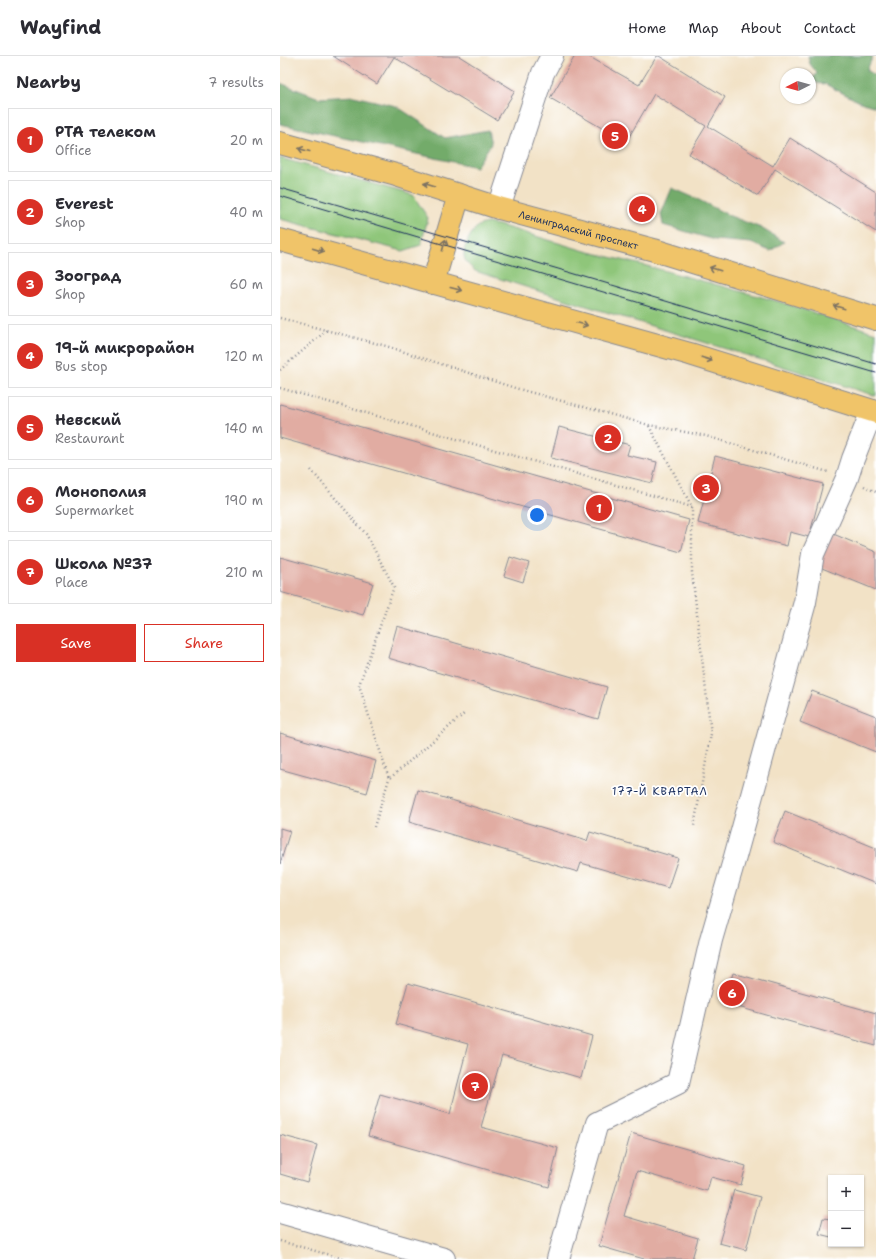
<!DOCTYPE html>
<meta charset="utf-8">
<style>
body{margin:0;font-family:"Shantell Sans",sans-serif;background:#f2f2f3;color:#2b2b33}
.controls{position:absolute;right:12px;bottom:12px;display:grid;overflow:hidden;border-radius:0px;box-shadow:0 1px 3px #0004}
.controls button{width:36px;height:36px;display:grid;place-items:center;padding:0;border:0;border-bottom:1px solid #e1e1e2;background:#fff;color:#2b2b33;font:20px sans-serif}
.compass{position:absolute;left:500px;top:12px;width:36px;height:36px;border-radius:50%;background:#fff;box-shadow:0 1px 3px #0004;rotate:264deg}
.you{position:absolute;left:257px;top:459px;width:14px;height:14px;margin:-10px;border:3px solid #fff;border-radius:50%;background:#1a73e8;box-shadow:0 0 0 6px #1a73e833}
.badge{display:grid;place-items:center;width:26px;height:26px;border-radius:50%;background:#d93025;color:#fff;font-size:13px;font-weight:700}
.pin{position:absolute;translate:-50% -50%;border:2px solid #fff;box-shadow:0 1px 4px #0006}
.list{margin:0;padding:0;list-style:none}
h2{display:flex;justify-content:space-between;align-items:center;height:52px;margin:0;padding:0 16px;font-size:17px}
h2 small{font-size:13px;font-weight:400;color:#7c7c81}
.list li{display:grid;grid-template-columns:26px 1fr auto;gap:12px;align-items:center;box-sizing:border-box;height:64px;margin:0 8px 8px;padding:0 8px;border:1px solid #e1e1e2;border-radius:0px}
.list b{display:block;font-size:15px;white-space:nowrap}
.list p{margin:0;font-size:13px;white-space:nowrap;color:#7c7c81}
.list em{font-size:13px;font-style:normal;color:#7c7c81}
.actions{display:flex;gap:8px;padding:12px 16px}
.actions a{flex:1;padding:9px 0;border:1px solid #d93025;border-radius:0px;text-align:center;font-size:14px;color:#d93025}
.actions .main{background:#d93025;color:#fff}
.map{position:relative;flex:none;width:596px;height:1203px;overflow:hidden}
header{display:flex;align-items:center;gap:24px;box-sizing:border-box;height:56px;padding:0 20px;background:#fff;border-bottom:1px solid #e1e1e2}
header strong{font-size:19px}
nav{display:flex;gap:22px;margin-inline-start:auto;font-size:14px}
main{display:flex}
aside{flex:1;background:#fff}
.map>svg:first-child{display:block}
.green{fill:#8fc67a;stroke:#557a6c}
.forest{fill:#73ab6a;stroke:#476d64}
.building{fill:#e1aca2}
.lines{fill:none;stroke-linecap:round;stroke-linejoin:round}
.minor-casing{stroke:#868892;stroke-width:24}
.major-casing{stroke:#868892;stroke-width:24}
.path{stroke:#868892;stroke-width:2.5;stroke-dasharray:1 3;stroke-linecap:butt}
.minor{stroke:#fff;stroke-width:22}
.major{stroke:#f0c469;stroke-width:22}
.tram{stroke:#1b2f5e;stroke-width:1}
.oneway{stroke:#7b7263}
.labels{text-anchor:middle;stroke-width:3.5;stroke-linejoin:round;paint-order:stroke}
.street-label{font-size:10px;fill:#1b2f5e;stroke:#fff}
.neighbourhood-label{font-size:11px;letter-spacing:1px;fill:#1b2f5e;stroke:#fff}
</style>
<header>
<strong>Wayfind</strong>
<nav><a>Home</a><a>Map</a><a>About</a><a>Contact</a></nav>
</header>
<main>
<aside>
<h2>Nearby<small>7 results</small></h2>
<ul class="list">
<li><span class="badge">1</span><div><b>РТА телеком</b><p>Office</p></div><em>20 m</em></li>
<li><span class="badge">2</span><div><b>Everest</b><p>Shop</p></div><em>40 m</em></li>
<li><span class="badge">3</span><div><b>Зооград</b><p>Shop</p></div><em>60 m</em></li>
<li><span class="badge">4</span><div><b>19-й микрорайон</b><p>Bus stop</p></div><em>120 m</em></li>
<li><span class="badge">5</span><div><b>Невский</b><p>Restaurant</p></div><em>140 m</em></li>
<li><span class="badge">6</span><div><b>Монополия</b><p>Supermarket</p></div><em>190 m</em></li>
<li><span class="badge">7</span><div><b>Школа №37</b><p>Place</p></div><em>210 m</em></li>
</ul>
<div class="actions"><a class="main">Save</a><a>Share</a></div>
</aside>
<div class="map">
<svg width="596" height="1203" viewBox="0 0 596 1203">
<rect width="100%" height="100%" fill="#fff"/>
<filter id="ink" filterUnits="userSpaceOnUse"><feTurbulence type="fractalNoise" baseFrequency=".025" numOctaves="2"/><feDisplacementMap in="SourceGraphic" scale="8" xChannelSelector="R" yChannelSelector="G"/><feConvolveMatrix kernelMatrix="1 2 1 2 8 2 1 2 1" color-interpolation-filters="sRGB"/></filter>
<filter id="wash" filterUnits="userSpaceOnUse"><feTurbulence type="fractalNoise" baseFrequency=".012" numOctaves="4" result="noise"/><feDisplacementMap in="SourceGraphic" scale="16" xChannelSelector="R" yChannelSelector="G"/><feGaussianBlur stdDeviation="0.9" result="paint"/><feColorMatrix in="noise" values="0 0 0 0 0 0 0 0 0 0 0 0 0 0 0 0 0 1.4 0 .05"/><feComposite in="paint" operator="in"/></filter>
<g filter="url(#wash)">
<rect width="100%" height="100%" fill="#f2e2c6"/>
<g class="green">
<polygon points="0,102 133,139 148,162 141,189 123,195 0,163"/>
<path d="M207,167L219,169L305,195L367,210L504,247L596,277V340C463,297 329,258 195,215C191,211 184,206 184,199C183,191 191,176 198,170C200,169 204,168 207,167Z"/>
</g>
<g class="forest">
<polygon points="528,0 593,0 587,14 596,20 596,51 580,46 545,28 531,26 537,17 530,8"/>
<polygon points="0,27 39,42 74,40 116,50 165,82 208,74 211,88 196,111 0,68"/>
<polygon points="392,132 417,143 450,160 481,172 504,186 490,195 471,187 435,184 383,169 381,158"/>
</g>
<g id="blocks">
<g class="building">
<polygon points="53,0 179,0 235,35 217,64 114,1 97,28"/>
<polygon points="295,0 308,0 359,29 377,0 379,0 445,41 428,70 493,110 510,82 596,136 596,176 495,113 478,140 409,98 426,70 374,38 346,86 270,42"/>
<polygon points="0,348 409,464 401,496 0,382"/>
<polygon points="279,371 350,389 347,399 377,406 372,427 271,402"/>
<polygon points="435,400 543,428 529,481 510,476 507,490 418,467"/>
<polygon points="551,477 596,496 596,534 537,510"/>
<polygon points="0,501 93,527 83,559 0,536"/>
<polygon points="230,501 249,507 243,526 224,520"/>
<polygon points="117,570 327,631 318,663 108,602"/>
<polygon points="532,635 596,660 596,696 520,666"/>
<polygon points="0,677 96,705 87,737 0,713"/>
<polygon points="138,734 307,785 310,776 398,802 388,832 301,807 298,816 129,766"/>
<polygon points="505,755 596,792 596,828 493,786"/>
<polygon points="0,772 10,775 0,808"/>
<polygon points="453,917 596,957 596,990 444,947"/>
<polygon points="128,927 312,980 301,1022 222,999 201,1071 278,1092 269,1131 88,1080 100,1038 170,1058 188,988 116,968"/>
<polygon points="351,1077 466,1110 461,1129 431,1121 427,1135 357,1115 344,1160 418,1182 412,1203 364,1203 319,1190"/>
<polygon points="0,1079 37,1089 27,1126 0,1118"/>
<polygon points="454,1134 480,1141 466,1194 439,1187"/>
<polygon points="543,1162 551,1163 551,1181 539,1178"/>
</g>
</g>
</g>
<g filter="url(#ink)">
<use href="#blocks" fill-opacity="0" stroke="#868892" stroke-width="1"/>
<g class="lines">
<g class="minor-casing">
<g id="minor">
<polyline points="219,152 263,17 272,0"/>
<polyline points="0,1156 164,1203"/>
<polyline points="278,1203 317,1067 398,1027 431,884 455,801 525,546 533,498 567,422 573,403 592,355"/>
</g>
</g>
<g class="major-casing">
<g id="major">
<path id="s1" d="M0,87L116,119L219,152L374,194L596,263"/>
<polyline points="0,184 410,298 596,356"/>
<polyline points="153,227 179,139"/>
</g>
</g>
<g class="path">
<polyline points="0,262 106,290 235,332 369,369 426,380 548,416"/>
<polyline points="0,314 47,274"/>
<polyline points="0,332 412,451"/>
<polyline points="369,370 412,451 412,516 431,678 414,770"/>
<polyline points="31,414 86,478 114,531 79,629 109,723"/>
<polyline points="584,430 596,436"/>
<polyline points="94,771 109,723 185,657"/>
<polyline points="0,1185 64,1203"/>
</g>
<use href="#minor" class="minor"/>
<use href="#major" class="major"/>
<g class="tram">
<polyline points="0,132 292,217 596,308"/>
<polyline points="0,140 596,317"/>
</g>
</g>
<defs><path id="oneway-shaft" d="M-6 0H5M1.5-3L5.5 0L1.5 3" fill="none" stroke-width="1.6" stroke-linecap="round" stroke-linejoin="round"/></defs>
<g class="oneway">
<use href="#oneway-shaft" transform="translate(24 94) rotate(-165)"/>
<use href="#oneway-shaft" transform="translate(149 129) rotate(-163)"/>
<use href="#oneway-shaft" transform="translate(164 189) rotate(-74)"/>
<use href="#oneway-shaft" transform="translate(38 194) rotate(16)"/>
<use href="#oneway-shaft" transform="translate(435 213) rotate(-163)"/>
<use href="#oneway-shaft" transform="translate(176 233) rotate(15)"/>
<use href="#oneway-shaft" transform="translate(559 251) rotate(-163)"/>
<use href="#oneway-shaft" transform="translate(302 268) rotate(15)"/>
<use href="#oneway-shaft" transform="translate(427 303) rotate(18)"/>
</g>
</g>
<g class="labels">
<g class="street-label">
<text dy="4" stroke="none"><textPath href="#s1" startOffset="311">Ленинградский проспект</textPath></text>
</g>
<g class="neighbourhood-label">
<text x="380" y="739">177-Й КВАРТАЛ</text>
</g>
</g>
</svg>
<div class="controls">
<button>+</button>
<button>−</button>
</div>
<svg class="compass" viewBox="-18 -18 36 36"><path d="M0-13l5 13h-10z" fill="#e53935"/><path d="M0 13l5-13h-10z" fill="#7c7c81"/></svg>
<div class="you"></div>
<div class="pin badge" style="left:319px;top:452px">1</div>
<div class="pin badge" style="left:328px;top:382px">2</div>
<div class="pin badge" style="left:426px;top:432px">3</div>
<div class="pin badge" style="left:362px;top:153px">4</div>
<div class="pin badge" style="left:335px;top:80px">5</div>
<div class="pin badge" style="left:452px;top:937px">6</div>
<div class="pin badge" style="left:195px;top:1030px">7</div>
</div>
</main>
